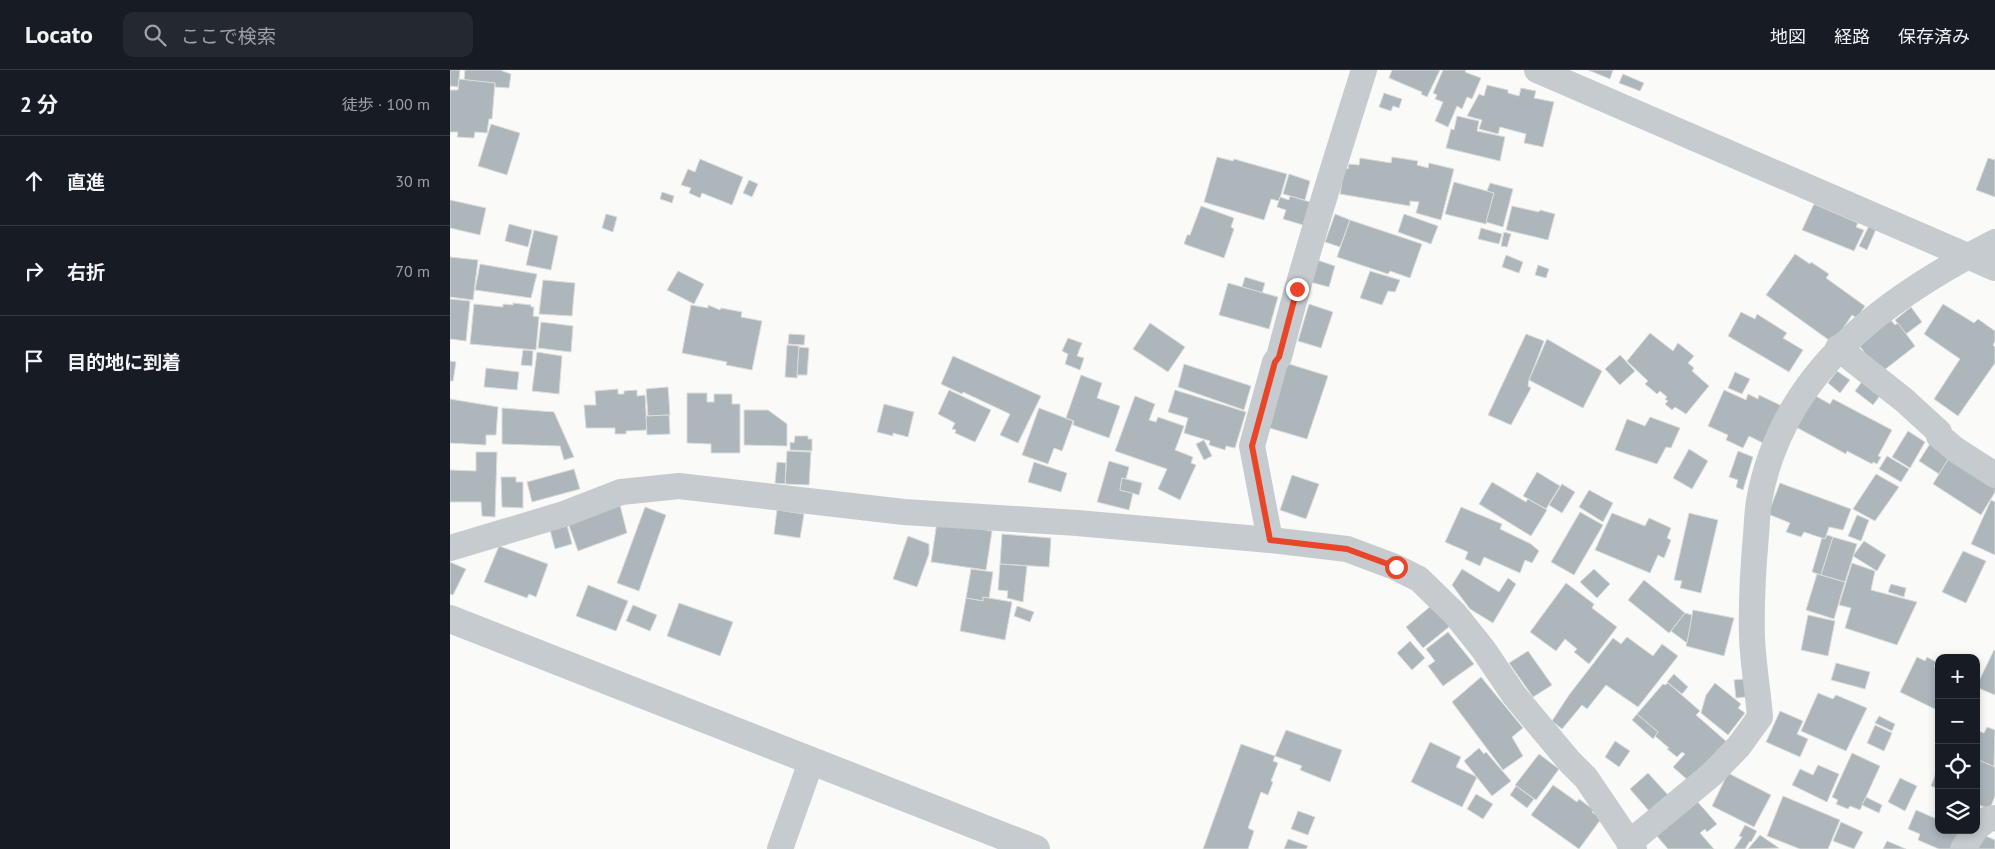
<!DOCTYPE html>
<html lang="ja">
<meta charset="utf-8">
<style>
body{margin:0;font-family:"PT Sans","Noto Sans JP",sans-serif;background:#242831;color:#f1f3f6}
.controls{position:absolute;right:15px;bottom:15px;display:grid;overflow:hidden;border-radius:10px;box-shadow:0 2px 8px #0003}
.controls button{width:45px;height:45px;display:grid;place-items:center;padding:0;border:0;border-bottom:1px solid #363941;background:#171b24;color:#f1f3f6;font:25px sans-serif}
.stop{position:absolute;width:15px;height:15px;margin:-11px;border:4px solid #e94528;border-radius:50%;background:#fff}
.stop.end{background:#e94528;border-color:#fff;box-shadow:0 1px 5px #0008}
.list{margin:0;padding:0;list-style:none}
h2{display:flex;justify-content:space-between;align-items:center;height:65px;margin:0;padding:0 20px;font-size:21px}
h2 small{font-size:16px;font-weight:400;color:#9ea1a6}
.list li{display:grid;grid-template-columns:32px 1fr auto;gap:15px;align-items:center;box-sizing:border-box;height:90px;padding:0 20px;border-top:1px solid #363941}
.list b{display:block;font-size:19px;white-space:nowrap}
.list em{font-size:16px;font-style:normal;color:#9ea1a6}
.icon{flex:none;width:28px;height:28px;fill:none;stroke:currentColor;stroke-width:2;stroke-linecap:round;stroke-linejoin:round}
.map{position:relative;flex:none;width:1545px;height:779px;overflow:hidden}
header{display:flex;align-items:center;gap:30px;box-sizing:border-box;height:70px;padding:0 25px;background:#171b24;border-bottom:1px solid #363941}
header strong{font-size:24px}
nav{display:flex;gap:28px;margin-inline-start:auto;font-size:18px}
.search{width:350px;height:45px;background:#242831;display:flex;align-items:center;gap:12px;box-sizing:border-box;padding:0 18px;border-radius:10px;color:#9ea1a6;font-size:19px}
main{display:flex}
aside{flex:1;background:#171b24}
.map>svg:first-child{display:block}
.building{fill:#acb6bb;stroke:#dcdcda}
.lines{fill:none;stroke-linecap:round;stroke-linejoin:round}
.minor{stroke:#c5cbce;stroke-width:26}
.tertiary{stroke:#c5cbce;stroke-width:28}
.route{stroke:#e94528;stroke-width:6}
</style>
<header>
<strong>Locato</strong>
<div class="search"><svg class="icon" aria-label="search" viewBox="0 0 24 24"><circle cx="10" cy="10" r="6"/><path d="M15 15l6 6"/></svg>ここで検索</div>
<nav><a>地図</a><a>経路</a><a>保存済み</a></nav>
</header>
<main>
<aside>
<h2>2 分<small>徒歩 · 100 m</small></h2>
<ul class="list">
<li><svg class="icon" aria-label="ahead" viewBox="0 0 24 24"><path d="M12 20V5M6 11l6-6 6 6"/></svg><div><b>直進</b></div><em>30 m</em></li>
<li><svg class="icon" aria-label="right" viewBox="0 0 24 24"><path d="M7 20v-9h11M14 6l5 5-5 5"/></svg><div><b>右折</b></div><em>70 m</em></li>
<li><svg class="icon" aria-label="arrive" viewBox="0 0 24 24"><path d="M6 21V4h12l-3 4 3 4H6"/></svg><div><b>目的地に到着</b></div></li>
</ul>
</aside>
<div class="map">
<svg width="1545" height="779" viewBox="0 0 1545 779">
<rect width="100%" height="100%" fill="#fafaf8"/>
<g class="building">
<polygon points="0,0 10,0 8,17 0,16"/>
<polygon points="15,0 50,0 61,4 59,18 45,17 45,13 14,10"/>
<polygon points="942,0 990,0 977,27 971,24 972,22 939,8"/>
<polygon points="993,0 1016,0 1015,2 1031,8 1022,29 1017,27 1012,39 1007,36 998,57 985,51 993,32 985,29 987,25 983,23"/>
<polygon points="1138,0 1163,0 1160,9"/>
<polygon points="1173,4 1194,13 1190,21 1169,13"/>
<polygon points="9,9 45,13 42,49 39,49 37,63 25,62 24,68 7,67 8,62 0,62 0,20 8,20"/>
<polygon points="1037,15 1058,20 1058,23 1069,26 1071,18 1086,21 1084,28 1104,32 1093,77 1074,73 1076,64 1050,57 1048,64 1029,59 1032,50 1017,46 1029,24 1034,26"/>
<polygon points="934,23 952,29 949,38 943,36 941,41 929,37"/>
<polygon points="1007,46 1029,51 1027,61 1055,67 1050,91 996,78 1001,59 1004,60"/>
<polygon points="41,54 70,63 57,105 28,96"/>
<polygon points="767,87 783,91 784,89 837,104 829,131 821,129 814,150 754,132"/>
<polygon points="942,87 968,91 967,95 978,98 979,93 1004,99 991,150 966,143 969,132 960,131 960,136 890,124 894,98 898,99 899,94 909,95 910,88 941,93"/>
<polygon points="1538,88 1545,90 1545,127 1526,120"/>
<polygon points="250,89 293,107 282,135 252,123 250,128 239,123 241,118 231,115 238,99 245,102"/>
<polygon points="839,104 860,111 855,130 833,124"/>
<polygon points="299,110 308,114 302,127 293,123"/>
<polygon points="1004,112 1044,123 1036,154 995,144"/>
<polygon points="1040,113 1063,119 1053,157 1036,152 1044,123 1037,121"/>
<polygon points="212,122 224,126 222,133 210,129"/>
<polygon points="840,126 860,132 853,155 833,149 836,140 827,137 830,127 839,130"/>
<polygon points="0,130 36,138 30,165 0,158"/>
<polygon points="1364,134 1408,153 1406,157 1414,160 1404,181 1352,160"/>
<polygon points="751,136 784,148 781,157 784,159 774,188 734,174 737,165 740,165"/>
<polygon points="1062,136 1089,142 1090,140 1105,144 1098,170 1056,160"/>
<polygon points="156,144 167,147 163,162 152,158"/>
<polygon points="885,144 900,150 890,177 875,172"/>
<polygon points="954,144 988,156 981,174 948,162"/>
<polygon points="900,150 972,174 960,208 940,201 938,204 887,187"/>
<polygon points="59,154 82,160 78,177 55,171"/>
<polygon points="1419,156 1426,159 1417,180 1409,176"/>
<polygon points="1031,158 1052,164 1049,174 1028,169"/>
<polygon points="84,160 108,166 101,200 76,195"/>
<polygon points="1054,162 1061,164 1057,177 1051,176"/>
<polygon points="1345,184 1360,194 1361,192 1379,204 1376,208 1415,236 1407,248 1402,245 1383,273 1316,225"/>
<polygon points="1056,185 1073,192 1069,203 1052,197"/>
<polygon points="0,187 28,190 23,230 0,227"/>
<polygon points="867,190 885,196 879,217 860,212"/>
<polygon points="30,194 87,204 81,228 25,220"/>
<polygon points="1088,195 1099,199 1096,208 1085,205"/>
<polygon points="228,201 254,214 244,234 217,220"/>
<polygon points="920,201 950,210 945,222 938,221 932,235 910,228"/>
<polygon points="795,207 815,213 812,223 792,217"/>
<polygon points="93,210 125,213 122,246 89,244"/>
<polygon points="778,213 828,227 819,259 769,245"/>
<polygon points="0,229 20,231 16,271 0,269"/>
<polygon points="63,233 81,235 81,237 84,237 83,246 89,247 86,280 20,274 24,234 53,237 53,234 63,235"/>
<polygon points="859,234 883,242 871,278 848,271"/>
<polygon points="1493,234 1524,253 1528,249 1545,261 1545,271 1543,275 1545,277 1545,293 1508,346 1484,329 1510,289 1474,264"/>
<polygon points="241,235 258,238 258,235 270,240 271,238 292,242 291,247 312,251 302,300 276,295 277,292 232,283"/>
<polygon points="1461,237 1472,252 1456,264 1445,250"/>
<polygon points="1291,242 1305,249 1307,244 1337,263 1333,268 1353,280 1339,302 1278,266"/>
<polygon points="1440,249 1445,255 1448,253 1465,276 1433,301 1422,292 1408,274"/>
<polygon points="91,252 123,256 121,282 88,278"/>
<polygon points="700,253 735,277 718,302 683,279"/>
<polygon points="1200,263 1223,281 1228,273 1244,286 1238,293 1244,298 1242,301 1259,316 1236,344 1225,337 1222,340 1215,334 1218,331 1215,329 1217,327 1210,321 1207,324 1195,314 1198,311 1177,291"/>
<polygon points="339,264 355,265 354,275 338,274"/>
<polygon points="1076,264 1094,271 1079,310 1078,316 1081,318 1061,355 1038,345"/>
<polygon points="618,268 632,273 627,286 634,288 630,300 615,294 618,284 612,281"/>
<polygon points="1097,269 1152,301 1133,338 1079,310"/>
<polygon points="337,275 349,276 347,308 335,307"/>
<polygon points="349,277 359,278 357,305 347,305"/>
<polygon points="73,280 83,281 82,296 71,295"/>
<polygon points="87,282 112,286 109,324 82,321"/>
<polygon points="1170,285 1185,301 1170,315 1155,299"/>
<polygon points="503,286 591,326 568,373 550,365 560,344 513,322 512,324 491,314"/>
<polygon points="0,291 6,292 3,311 0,311"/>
<polygon points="836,293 878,306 857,369 816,357"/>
<polygon points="734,294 801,316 794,340 728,317"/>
<polygon points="36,298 69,302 67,320 34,317"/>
<polygon points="1387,301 1400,310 1390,323 1378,313"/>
<polygon points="1285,302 1300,309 1292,324 1278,318"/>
<polygon points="631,305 652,313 647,328 670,336 659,368 623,355 624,351 616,348"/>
<polygon points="1414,309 1432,323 1423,335 1405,321"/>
<polygon points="218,317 220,345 198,346 196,319"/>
<polygon points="168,319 168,324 174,324 174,321 187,320 187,326 195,325 197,360 176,361 176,364 165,364 165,358 136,358 134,335 146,335 145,321"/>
<polygon points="499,320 541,340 525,372 505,363 506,360 502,359 505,353 488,344"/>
<polygon points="725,320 796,342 785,378 776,376 775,380 759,375 760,371 734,363 738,348 718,342"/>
<polygon points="1274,320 1296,330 1298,324 1308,329 1309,325 1332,336 1315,374 1299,366 1293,378 1276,370 1278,365 1258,356"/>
<polygon points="237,323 257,323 257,332 264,332 264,324 282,324 282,334 290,334 290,383 261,383 261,374 237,373"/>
<polygon points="1362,324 1380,334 1383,329 1442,360 1428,386 1431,387 1427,394 1423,392 1422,394 1397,381 1396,384 1344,356"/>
<polygon points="685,326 705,334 699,350 706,352 708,347 734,356 725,380 743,387 741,393 746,395 730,430 708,419 717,399 665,381"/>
<polygon points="0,329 48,337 46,365 36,365 36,375 0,373"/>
<polygon points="434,334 464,342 458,367 443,363 443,366 427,362"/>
<polygon points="52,338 104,342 124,387 114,390 110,376 52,374"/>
<polygon points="589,338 623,351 612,381 604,378 598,394 572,385"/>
<polygon points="294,340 318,340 337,354 337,376 294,375"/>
<polygon points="219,345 220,364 197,365 196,346"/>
<polygon points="1200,347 1230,358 1221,378 1216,377 1207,394 1165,380 1177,349 1195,356"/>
<polygon points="1458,361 1475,372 1460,398 1442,387"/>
<polygon points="345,366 358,366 358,369 362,369 362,381 340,380 340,372 344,373"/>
<polygon points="1483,369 1503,382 1489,404 1469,391"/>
<polygon points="754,370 762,386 754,390 746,374"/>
<polygon points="1239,379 1258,391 1242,419 1223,408"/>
<polygon points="337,381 361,382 359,415 335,414"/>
<polygon points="1288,381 1303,387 1293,420 1286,417 1288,410 1279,407"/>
<polygon points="26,382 47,382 45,447 32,446 31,432 0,432 0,400 26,401"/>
<polygon points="1437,386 1459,399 1451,412 1429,399"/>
<polygon points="1500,386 1545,415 1545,422 1531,445 1483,414"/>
<polygon points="659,391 679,397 676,409 672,408 670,420 683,423 679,440 647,432"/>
<polygon points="327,392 336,393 335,414 325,413"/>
<polygon points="584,392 617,403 611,422 578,412"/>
<polygon points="124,399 130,419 82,432 77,412"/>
<polygon points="1087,402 1110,416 1096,439 1073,426"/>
<polygon points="1426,404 1449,417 1425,451 1403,439"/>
<polygon points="842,405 869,414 856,449 830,440"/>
<polygon points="51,407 66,407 66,412 73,412 73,438 52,437"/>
<polygon points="672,408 692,413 689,425 670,420"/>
<polygon points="1042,412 1076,432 1078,429 1097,440 1081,466 1029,434"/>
<polygon points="1330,413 1401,439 1393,460 1379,457 1375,469 1354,462 1351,467 1336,462 1340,453 1318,444"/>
<polygon points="1112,414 1125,422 1112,443 1099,435"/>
<polygon points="1139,420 1163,433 1153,452 1129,437"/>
<polygon points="1541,430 1545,432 1545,485 1521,474"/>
<polygon points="170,435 177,463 128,481 117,450"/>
<polygon points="195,437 216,445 189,521 167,513"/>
<polygon points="1011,437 1052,454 1050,459 1081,474 1089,481 1082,493 1075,490 1070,503 1034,487 1030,496 1015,489 1018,482 995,472"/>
<polygon points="327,440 354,444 350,468 324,464"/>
<polygon points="1130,442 1153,455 1124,505 1101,492"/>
<polygon points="1162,443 1195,456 1199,448 1221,458 1217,468 1221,470 1214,488 1208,485 1200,503 1145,480"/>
<polygon points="1239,443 1268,450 1251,523 1230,518 1232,511 1224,510"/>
<polygon points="1407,445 1419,450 1411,471 1398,466"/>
<polygon points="487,452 542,461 536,500 481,492"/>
<polygon points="117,455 122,474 105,479 100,460"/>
<polygon points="552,464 601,468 599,497 550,494"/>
<polygon points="1377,465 1383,467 1371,505 1362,502 1372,468 1375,469"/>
<polygon points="458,466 479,474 479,484 467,517 443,509"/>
<polygon points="1383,467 1407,474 1395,512 1371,505"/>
<polygon points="1414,471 1436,485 1427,501 1403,486"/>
<polygon points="49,476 98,494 86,527 79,524 77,528 34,512"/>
<polygon points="1513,481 1536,491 1516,533 1492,522"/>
<polygon points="0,492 16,499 3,525 0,524"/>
<polygon points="1402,493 1425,501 1421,520 1467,532 1447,575 1395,558 1401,538 1389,535"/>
<polygon points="550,494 577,496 573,532 557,528 558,521 548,520"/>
<polygon points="521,499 543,502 539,528 533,527 533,531 516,528"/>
<polygon points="1012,499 1049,522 1058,508 1066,514 1043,553 1020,539 1002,515"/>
<polygon points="1144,499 1160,514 1147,528 1130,512"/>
<polygon points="1367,504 1395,512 1384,549 1356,540"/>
<polygon points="1194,510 1235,543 1219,563 1178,530"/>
<polygon points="1116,513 1144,534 1142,538 1167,557 1139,594 1124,582 1127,579 1115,569 1106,581 1080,562"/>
<polygon points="1441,514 1456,518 1454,527 1438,522"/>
<polygon points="138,515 178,531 166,561 126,546"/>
<polygon points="533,527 562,532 555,570 510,561 516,528 533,531"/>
<polygon points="229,533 283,552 270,586 217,566"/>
<polygon points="183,535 207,545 200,561 176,551"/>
<polygon points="982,535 1000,556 973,578 956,557"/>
<polygon points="567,536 584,542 580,552 564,546"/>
<polygon points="1243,540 1284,548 1274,586 1236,576"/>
<polygon points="1235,543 1242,545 1237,573 1221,561"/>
<polygon points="1358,545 1385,551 1378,586 1351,580"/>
<polygon points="998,562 1024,594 993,616 978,596 985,591 976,579"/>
<polygon points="1177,567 1203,586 1212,574 1228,586 1188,637 1156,615 1137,639 1132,635 1112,659 1102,651 1119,625 1163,568 1171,574"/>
<polygon points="960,571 975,588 962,600 947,583"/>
<polygon points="1544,580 1545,581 1545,625 1526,617"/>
<polygon points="1078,581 1102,615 1083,627 1059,593"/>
<polygon points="1467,587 1475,591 1477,587 1486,592 1484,597 1489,599 1489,641 1450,622"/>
<polygon points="1386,593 1420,602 1415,619 1381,610"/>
<polygon points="1224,604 1238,617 1232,624 1217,612"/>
<polygon points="1031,607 1073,658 1062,667 1073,686 1053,700 1002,632"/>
<polygon points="1294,609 1296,627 1286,628 1284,610"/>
<polygon points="1218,613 1250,641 1246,645 1277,672 1241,713 1223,697 1235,684 1232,682 1227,687 1217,679 1219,678 1205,666 1208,662 1187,644 1213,614 1215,615"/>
<polygon points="1265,613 1291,634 1288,638 1295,643 1278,665 1251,643 1256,625"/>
<polygon points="1368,623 1383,629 1386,625 1417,638 1396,681 1351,661"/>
<polygon points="1330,641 1353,651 1347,664 1358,669 1350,687 1316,672"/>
<polygon points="1187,644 1208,662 1203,669 1182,650"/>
<polygon points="1429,646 1445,654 1442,661 1425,653"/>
<polygon points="1425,655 1442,663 1434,681 1417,673"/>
<polygon points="1537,657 1545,660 1544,697 1526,689 1526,660 1534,663"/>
<polygon points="836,660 892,680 880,712 850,700 852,696 825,686"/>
<polygon points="1165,671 1180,681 1169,697 1155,687"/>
<polygon points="980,672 1011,687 1006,697 1027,707 1012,737 961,712"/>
<polygon points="791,674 825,686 823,691 828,693 821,711 823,712 818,725 811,722 798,758 804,761 798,779 753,779"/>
<polygon points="1029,678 1034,684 1036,682 1061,711 1042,726 1014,691"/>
<polygon points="1402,683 1430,696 1410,740 1400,736 1398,739 1386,734 1388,730 1382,727"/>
<polygon points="1089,684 1109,699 1086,730 1065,715"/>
<polygon points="1526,689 1545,697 1545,726 1540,739 1526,734"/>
<polygon points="1368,695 1389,704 1377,732 1342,715 1350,699 1363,705"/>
<polygon points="1489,695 1489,719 1481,716"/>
<polygon points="1198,703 1219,726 1200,742 1180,719"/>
<polygon points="1278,703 1321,725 1304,757 1262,736"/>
<polygon points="1450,708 1467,716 1455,741 1438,732"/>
<polygon points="1103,715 1127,732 1129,729 1144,740 1142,742 1151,749 1129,779 1081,745"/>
<polygon points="1066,716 1084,729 1077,738 1060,725"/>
<polygon points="1026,724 1043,734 1033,749 1017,739"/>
<polygon points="1333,726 1390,750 1378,779 1350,779 1317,766"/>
<polygon points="1416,727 1432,735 1429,743 1412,735"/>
<polygon points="1246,730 1267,754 1257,762 1255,759 1250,763 1264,779 1218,779 1206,765"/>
<polygon points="1466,740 1489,750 1489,760 1512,760 1503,779 1489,779 1468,770 1470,764 1458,759"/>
<polygon points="848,741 865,747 858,765 841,759"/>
<polygon points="1391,752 1413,762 1404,779 1383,771"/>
<polygon points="1295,755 1307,761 1301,772 1300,771 1295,779 1284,779 1292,767 1289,766"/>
<polygon points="1531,764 1545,770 1545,779 1523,779"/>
<polygon points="1310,765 1329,778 1298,779"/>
<polygon points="838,769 858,776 856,779 834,779"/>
<polygon points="1437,771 1456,779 1433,779"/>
</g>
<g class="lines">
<g class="minor">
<polyline points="1087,0 1545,198"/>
<polyline points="1388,278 1454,330 1489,362 1489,366 1506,380 1545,405"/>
<path d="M820,470L802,376L825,292L829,287C854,190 884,95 914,0"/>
<polyline points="0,478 114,444 171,422 229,416 454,442 627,453 820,470 897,479 945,497 969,509 1005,544 1033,579 1064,625 1120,692 1136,708 1184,779"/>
<polyline points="1526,758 1538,749 1545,748"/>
<path d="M1179,773L1262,704L1289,676L1310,647C1308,621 1303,594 1302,567C1301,534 1303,499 1306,465C1307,454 1307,442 1309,431C1332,302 1435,228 1545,172"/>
<polyline points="330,779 361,692"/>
<polyline points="1513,779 1525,760"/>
</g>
<polyline class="tertiary" points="0,549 586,779"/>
</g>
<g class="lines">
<polyline class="route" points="847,219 829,287 825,292 802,376 820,470 897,479 946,497"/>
</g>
</svg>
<div class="controls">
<button>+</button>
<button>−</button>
<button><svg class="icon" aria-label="locate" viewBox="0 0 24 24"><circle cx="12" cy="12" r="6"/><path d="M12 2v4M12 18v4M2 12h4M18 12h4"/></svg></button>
<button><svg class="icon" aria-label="layers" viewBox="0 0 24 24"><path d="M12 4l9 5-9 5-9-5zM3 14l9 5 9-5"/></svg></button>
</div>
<div class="stop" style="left:946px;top:497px"></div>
<div class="stop end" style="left:847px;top:219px"></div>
</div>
</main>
